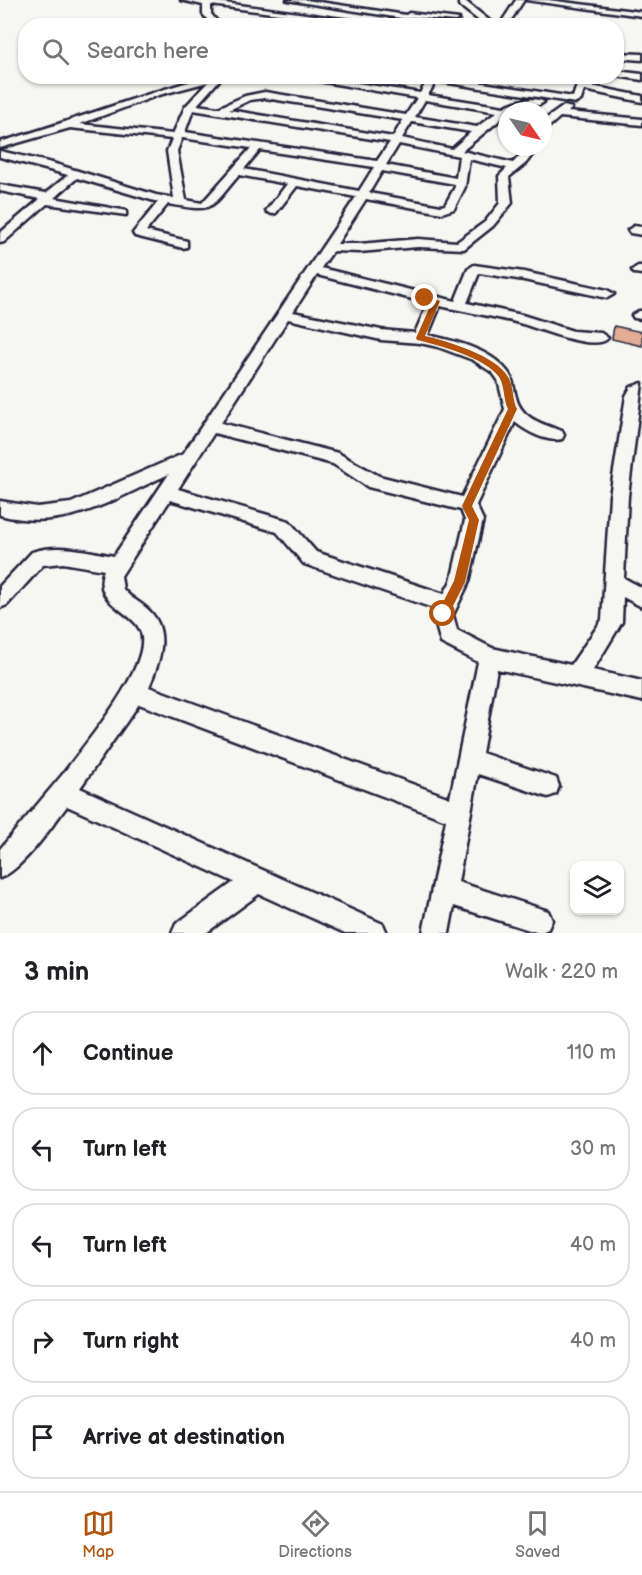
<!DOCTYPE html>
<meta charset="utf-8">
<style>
body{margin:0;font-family:"Balsamiq Sans",sans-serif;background:#f6f6f6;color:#202124}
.controls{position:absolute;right:18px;bottom:18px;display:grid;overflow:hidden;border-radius:12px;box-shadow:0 2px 4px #0004}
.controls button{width:54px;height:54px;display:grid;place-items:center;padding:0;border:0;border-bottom:2px solid #e0e0e0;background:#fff;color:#202124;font:30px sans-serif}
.compass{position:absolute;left:498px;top:102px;width:54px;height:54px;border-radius:50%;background:#fff;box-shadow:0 2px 4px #0004;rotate:124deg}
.stop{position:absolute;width:18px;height:18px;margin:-14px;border:4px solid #b45309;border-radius:50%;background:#fff}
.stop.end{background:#b45309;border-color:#fff;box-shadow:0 2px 6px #0008}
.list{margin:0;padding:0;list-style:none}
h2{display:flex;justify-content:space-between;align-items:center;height:78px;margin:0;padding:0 24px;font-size:26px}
h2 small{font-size:20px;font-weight:400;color:#757577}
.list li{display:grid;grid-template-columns:39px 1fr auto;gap:18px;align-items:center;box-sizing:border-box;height:84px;margin:0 12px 12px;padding:0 12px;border:2px solid #e0e0e0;border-radius:24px}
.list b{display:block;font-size:22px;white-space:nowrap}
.list em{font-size:20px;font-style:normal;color:#757577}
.icon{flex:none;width:33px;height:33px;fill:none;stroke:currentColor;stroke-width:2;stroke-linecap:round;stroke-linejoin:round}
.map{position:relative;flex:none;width:642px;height:933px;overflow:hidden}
.search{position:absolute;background:#fff;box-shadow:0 2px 4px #0004;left:18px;right:18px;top:18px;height:66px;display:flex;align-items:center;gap:15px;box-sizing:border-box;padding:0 21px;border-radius:24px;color:#757577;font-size:22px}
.sheet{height:558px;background:#fff}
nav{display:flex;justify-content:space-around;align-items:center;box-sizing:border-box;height:84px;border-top:2px solid #e0e0e0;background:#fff;font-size:16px;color:#757577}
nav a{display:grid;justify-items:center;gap:3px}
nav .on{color:#b45309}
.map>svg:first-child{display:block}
.building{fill:#e2ad97;stroke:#22223b;stroke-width:1.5}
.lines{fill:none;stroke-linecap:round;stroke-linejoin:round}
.street-casing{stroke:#22223b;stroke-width:5}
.street{fill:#f6f6f2;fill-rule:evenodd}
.route{fill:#b45309}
</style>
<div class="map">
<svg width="642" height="933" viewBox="0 0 642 933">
<rect width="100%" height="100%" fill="#f6f6f2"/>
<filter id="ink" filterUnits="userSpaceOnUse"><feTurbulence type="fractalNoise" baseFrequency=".0167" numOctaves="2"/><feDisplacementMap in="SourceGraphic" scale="12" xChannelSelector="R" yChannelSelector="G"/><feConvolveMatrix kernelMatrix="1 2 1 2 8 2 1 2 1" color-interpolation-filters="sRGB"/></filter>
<g filter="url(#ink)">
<polygon class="building" points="614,326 642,332 642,346 612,339"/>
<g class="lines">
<g class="street-casing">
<g id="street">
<polygon points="181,0 202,0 394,26 368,26 211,5 211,14 221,26 212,26 203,14 203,5"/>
<polygon points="287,0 306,0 406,15 409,13 459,19 455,21 411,17 407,19"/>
<polygon points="516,0 524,0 507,26 499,26"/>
<polygon points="526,0 548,0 642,12 642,16"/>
<polygon points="459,1 465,1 496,26 486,26 459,5"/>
<polygon points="616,53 642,54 642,60 616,58"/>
<polygon points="616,71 642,74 642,80 616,76"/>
<path d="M210,76L222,77L197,105L218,108L245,96L265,92L406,115L417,98L290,76H314L420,93L428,80L413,76H438L573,97L580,76H589L586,85L642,96V102L584,90L581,100L576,103L436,81L428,95L504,107C514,101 534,96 544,102L539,105L517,107L507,111V114L462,151L513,163L528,147H538L526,163L509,177L512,203L493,226L464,249L418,247L359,252L333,251L321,268L455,301L468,269L474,265L524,272L607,290L614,294L607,298L524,280L479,273L467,303L522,315L573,331L601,333L608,338C596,353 536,327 519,323C493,316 466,312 440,306L428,335C454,341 490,349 507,371C514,379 513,387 516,397C521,419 543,424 562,431L564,435L562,439C548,443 525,431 515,422L476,505L483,520L469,582L453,615L457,630L492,648L571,665L602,620L610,496L626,396L631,387L642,383L628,496L624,578L642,588V607L623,597L622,622L593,670L642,681V701L497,669L482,753L556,778L559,786L556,794L548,797L478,774L458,882L548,911L552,920L548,929L539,933L454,906L449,933H423L446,820L139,704L80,788L383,924L387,933H345L259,894L206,933H172L176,924L234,882L67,806C51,827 24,868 0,878V849L63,774C85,743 146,674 142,637C139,610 90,607 104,570L63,563L43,565L7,605L0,608V586L32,552C58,543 86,551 114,556L169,474C112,500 65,532 0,515V501L37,507L71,503L183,454L356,197L297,186L276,213L272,214L266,211L287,184L239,175C208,211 216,212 168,204L146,231L187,241V247L183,248L135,236L133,233L158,202L77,178L54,198L122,210L126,211V215L47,204L4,242L0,243V233L40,199L0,191V185L46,193L68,175L0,157V151L52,163L156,195L174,198L167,151L172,139L70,128L0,148V142C71,122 138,95 210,76ZM208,82L185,107L173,134L80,124L159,95ZM265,98L403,120L393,137L229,110L250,100ZM425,100L497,112L477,127L415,117ZM193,110L390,142L377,161L185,132ZM412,122L471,132L452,149L402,138ZM182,138L251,148L202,203L186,200L177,151ZM399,144L459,156L456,178L386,165ZM260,150L374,167L359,191L244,169ZM469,159L507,168L499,176L500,203L485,222L457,242L418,239L359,244H337L366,199L442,213L454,209L465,187ZM382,171L455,184V187L445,205L441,206L369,193ZM317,275L428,303L415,333L381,330L293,312ZM288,319L381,340L420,343L438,347L473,360L493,373L498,380L505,409L462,497L379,476L338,453L221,423ZM214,433L333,464L368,487L461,510L465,520L451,581L444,594L316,552L289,521L178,489ZM170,500L277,532L304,564L436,609L433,614L441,643L478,662L450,798L149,687C160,661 172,628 145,607C138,601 129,597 123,589L121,576Z"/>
<polygon points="564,106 572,108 568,112 642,119 642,125 560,117 543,132 544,120"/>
<polygon points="634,226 642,227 642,235 630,233 628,230"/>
<polygon points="638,266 642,266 642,274 634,273 632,270"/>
<polygon points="639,311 642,311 642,319 634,318 632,315"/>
</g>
</g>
<use href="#street" class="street"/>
</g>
</g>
<path class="route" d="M425,296L440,301L425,336C447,341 497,356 508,377C514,387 512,399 517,409L472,506L479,520L465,582L447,618L443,620L437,614L454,581L469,520L462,506L508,409C503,399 505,386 499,377C486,358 439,345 417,340L416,338L432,302L423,300L422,298Z"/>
</svg>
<div class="controls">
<button><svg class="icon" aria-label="layers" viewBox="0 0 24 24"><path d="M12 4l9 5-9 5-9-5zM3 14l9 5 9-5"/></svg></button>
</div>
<svg class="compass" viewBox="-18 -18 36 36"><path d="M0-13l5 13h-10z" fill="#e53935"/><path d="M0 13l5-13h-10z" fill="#757577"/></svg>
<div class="stop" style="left:443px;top:614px"></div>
<div class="stop end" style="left:425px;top:298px"></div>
<div class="search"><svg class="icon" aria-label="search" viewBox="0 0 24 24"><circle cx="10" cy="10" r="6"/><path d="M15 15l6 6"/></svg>Search here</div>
</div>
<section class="sheet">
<h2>3 min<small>Walk · 220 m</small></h2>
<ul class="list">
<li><svg class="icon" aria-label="ahead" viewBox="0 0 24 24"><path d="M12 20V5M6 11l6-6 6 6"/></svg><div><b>Continue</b></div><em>110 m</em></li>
<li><svg class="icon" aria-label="left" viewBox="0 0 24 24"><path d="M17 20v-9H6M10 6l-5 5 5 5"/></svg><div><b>Turn left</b></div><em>30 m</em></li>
<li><svg class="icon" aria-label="left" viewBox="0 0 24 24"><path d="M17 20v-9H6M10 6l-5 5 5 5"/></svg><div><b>Turn left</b></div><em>40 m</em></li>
<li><svg class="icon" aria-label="right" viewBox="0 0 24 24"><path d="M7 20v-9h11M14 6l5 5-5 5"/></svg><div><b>Turn right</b></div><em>40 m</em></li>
<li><svg class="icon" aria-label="arrive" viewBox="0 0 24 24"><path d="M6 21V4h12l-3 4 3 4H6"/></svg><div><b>Arrive at destination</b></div></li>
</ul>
</section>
<nav>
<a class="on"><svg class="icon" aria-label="map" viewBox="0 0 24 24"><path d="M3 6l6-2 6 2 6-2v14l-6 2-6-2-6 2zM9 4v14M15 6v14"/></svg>Map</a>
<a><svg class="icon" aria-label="directions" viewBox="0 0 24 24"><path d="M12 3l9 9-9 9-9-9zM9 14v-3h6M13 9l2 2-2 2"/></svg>Directions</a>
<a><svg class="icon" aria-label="saved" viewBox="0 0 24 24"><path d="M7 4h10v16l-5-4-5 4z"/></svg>Saved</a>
</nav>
